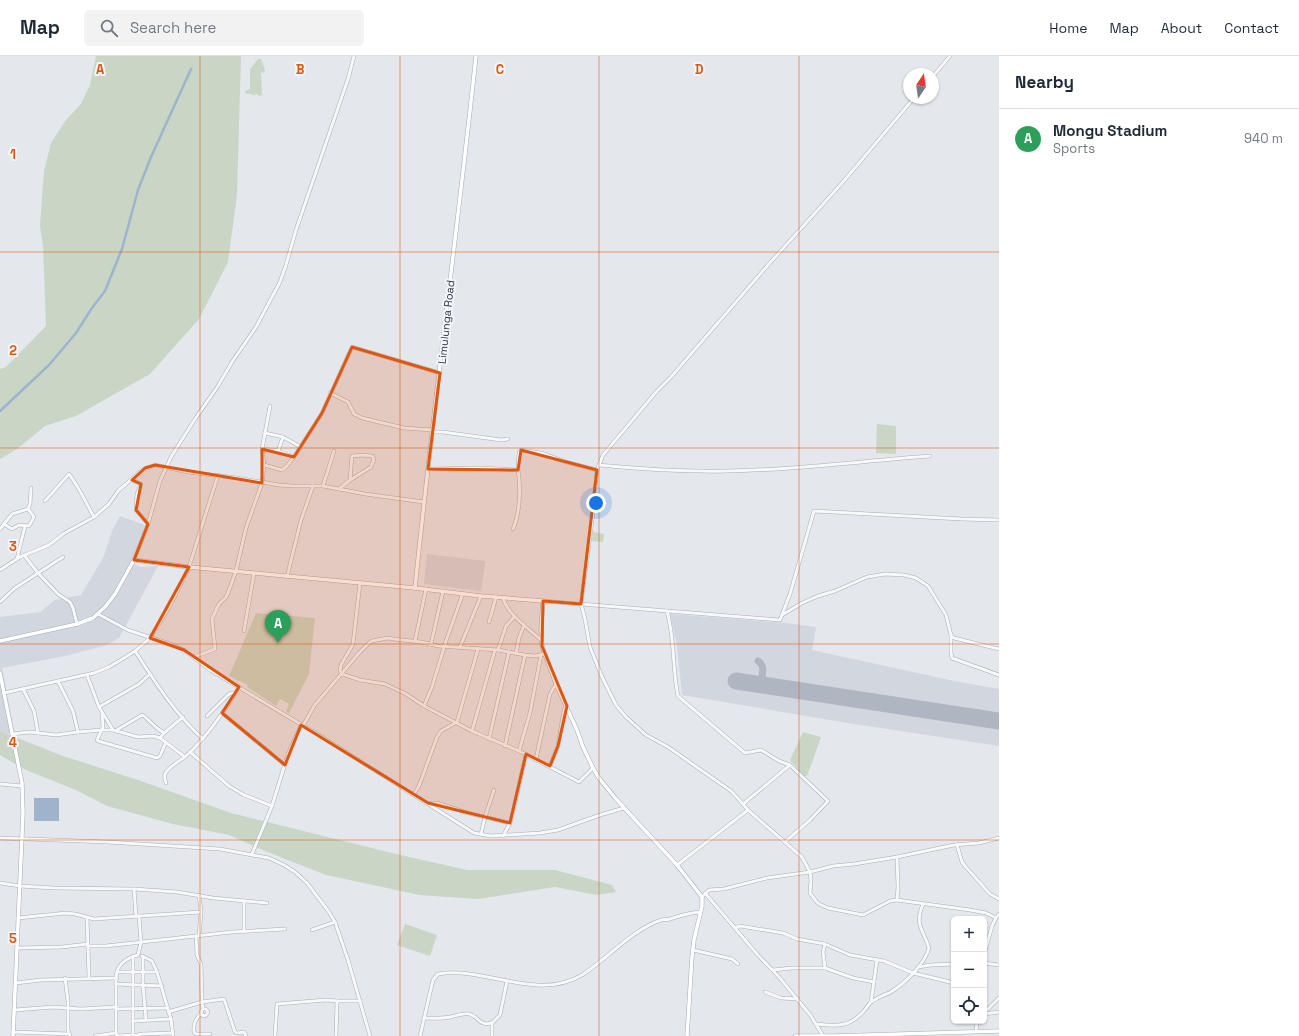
<!DOCTYPE html>
<meta charset="utf-8">
<style>
body{margin:0;font-family:"Space Grotesk",sans-serif;background:#f2f2f3;color:#1f2937}
.controls{position:absolute;right:12px;bottom:12px;display:grid;overflow:hidden;border-radius:6px;box-shadow:0 1px 3px #0004}
.controls button{width:36px;height:36px;display:grid;place-items:center;padding:0;border:0;border-bottom:1px solid #e0e1e3;background:#fff;color:#1f2937;font:20px sans-serif}
.compass{position:absolute;left:903px;top:12px;width:36px;height:36px;border-radius:50%;background:#fff;box-shadow:0 1px 3px #0004;rotate:13deg}
.you{position:absolute;left:596px;top:447px;width:14px;height:14px;margin:-10px;border:3px solid #fff;border-radius:50%;background:#1a73e8;box-shadow:0 0 0 6px #1a73e833}
.badge{display:grid;place-items:center;width:26px;height:26px;border-radius:50%;background:#d93025;color:#fff;font-size:13px;font-weight:700}
.pin{position:absolute;translate:-50% -33px;filter:drop-shadow(0 1px 2px #0008)}
.pin::after{content:'';position:absolute;top:21px;width:14px;height:12px;background:inherit;clip-path:polygon(0 0,100% 0,50% 100%)}
.list{margin:0;padding:0;list-style:none}
h2{display:flex;justify-content:space-between;align-items:center;height:52px;margin:0;padding:0 16px;font-size:17px}
h2 small{font-size:13px;font-weight:400;color:#747a83}
.list li{display:grid;grid-template-columns:26px 1fr auto;gap:12px;align-items:center;box-sizing:border-box;height:60px;padding:0 16px;border-top:1px solid #e0e1e3}
.list b{display:block;font-size:15px;white-space:nowrap}
.list p{margin:0;font-size:13px;white-space:nowrap;color:#747a83}
.list em{font-size:13px;font-style:normal;color:#747a83}
.icon{flex:none;width:22px;height:22px;fill:none;stroke:currentColor;stroke-width:2;stroke-linecap:round;stroke-linejoin:round}
.map{position:relative;flex:none;width:999px;height:980px;overflow:hidden}
header{display:flex;align-items:center;gap:24px;box-sizing:border-box;height:56px;padding:0 20px;background:#fff;border-bottom:1px solid #e0e1e3}
header strong{font-size:19px}
nav{display:flex;gap:22px;margin-inline-start:auto;font-size:14px}
.search{width:280px;height:36px;background:#f2f2f3;display:flex;align-items:center;gap:10px;box-sizing:border-box;padding:0 14px;border-radius:6px;color:#747a83;font-size:15px}
main{display:flex}
aside{flex:1;background:#fff}
.map>svg:first-child{display:block}
.built{fill:#d2d6de}
.green{fill:#c9d6c5}
.water{fill:#9fb4cc}
.lines{fill:none;stroke-linecap:round;stroke-linejoin:round}
.canal{stroke:#9fb4cc;stroke-width:2.5}
.taxiway{stroke:#b0b6c1;stroke-width:7}
.runway{stroke:#b0b6c1;stroke-width:17}
.minor-casing{stroke:#a9aeb7;stroke-width:4}
.major-casing{stroke:#a3abb8;stroke-width:4.5}
.minor{stroke:#f7f8fa;stroke-width:3}
.major{stroke:#fff;stroke-width:3.5}
.marked{fill:#df570f;fill-opacity:0.2;stroke:#df570f;stroke-width:3;stroke-linejoin:round}
.grid{fill:none;stroke:#df570f;stroke-width:1;stroke-opacity:0.55}
.labels{text-anchor:middle;stroke-width:4;stroke-linejoin:round;paint-order:stroke}
.street-label{font-size:11px;fill:#2b3445;stroke:#f4f6f9}
.grid-label{font-size:13px;text-anchor:middle;font-weight:bold;fill:#df570f;stroke:#f4f6f9;stroke-width:4;stroke-linejoin:round;paint-order:stroke}
</style>
<header>
<strong>Map</strong>
<div class="search"><svg class="icon" aria-label="search" viewBox="0 0 24 24"><circle cx="10" cy="10" r="6"/><path d="M15 15l6 6"/></svg>Search here</div>
<nav><a>Home</a><a>Map</a><a>About</a><a>Contact</a></nav>
</header>
<main>
<div class="map">
<svg width="999" height="980" viewBox="0 0 999 980">
<rect width="100%" height="100%" fill="#e4e7ec"/>
<g class="built">
<polygon points="120,460 145,469 140,488 132,507 141,511 158,510 119,582 107,589 65,600 2,612 15,680 0,675 0,561 40,556 55,544 81,539 103,502 113,473"/>
<polygon points="427,498 485,505 481,535 424,528"/>
<polygon points="670,558 786,567 816,571 812,594 954,625 999,633 999,690 848,667 682,639 677,589"/>
</g>
<g class="green">
<polygon points="96,0 241,0 237,139 228,206 199,263 150,318 76,360 45,370 17,393 0,403 0,313 6,311 46,270 43,190 40,170 44,115 51,87 66,64 81,48 90,29"/>
<polygon points="258,3 261,3 265,14 264,17 261,16 262,39 259,40 257,38 254,39 245,37 245,35 250,33 250,13"/>
<polygon points="877,368 896,370 896,398 876,397"/>
<polygon points="593,476 604,478 603,486 592,485"/>
<polygon points="256,557 315,562 309,618 289,657 286,655 289,648 280,643 276,650 247,631 248,629 229,620"/>
<polygon points="0,675 60,699 138,724 231,757 396,798 467,814 555,814 612,829 616,836 597,839 555,831 478,843 420,839 326,819 265,795 229,779 173,768 107,750 76,734 26,714 0,699"/>
<polygon points="803,676 821,681 807,720 804,720 790,704"/>
<polygon points="405,868 437,879 430,900 397,889"/>
</g>
<rect class="water" x="34" y="742" width="25" height="23"/>
<g class="lines">
<polyline class="canal" points="0,355 49,309 76,277 92,252 105,235 122,193 138,134 151,101 191,13"/>
<path class="taxiway" d="M758,605C766,610 762,620 760,628"/>
<polyline class="runway" points="736,625 999,665"/>
<g class="minor-casing">
<g id="minor">
<polyline points="933,20 950,0"/>
<polyline points="330,337 348,346 354,358 362,362 404,372 432,374"/>
<polyline points="270,350 265,377 283,381 301,391"/>
<polyline points="432,376 443,376 501,384 508,383"/>
<polyline points="262,393 265,377"/>
<polyline points="278,395 283,381"/>
<polyline points="294,401 322,357 352,291 440,317"/>
<path d="M599,409C641,413 684,416 726,415C794,414 862,405 930,400"/>
<path d="M428,413L480,412L518,414C521,431 520,457 513,473"/>
<polyline points="518,414 519,397 521,394 541,397 566,406 597,414"/>
<polyline points="132,424 141,428 137,438 136,454 148,468"/>
<polyline points="323,430 334,395"/>
<polyline points="339,433 365,438 424,446"/>
<path d="M45,445L69,418C79,431 86,447 94,461"/>
<polyline points="4,468 12,473 19,469 29,470 34,461 28,453"/>
<polyline points="0,473 12,458 28,453 30,448 31,432"/>
<polyline points="24,499 38,517 58,538 70,546 73,552 77,568"/>
<polyline points="17,503 25,470"/>
<polyline points="134,504 148,468 160,425 171,401 195,363 218,330 232,306 256,271 280,226 286,209 296,174 348,23 354,0"/>
<polyline points="0,514 20,501 49,489 63,478 94,461 109,448 118,435 142,414 155,409 188,416 237,422 279,429 292,430 323,430 339,433 350,424 371,411 374,403 372,400 363,399 352,400 350,424"/>
<polyline points="287,521 301,464 313,430"/>
<polyline points="360,527 353,588 341,609 340,615 342,618 360,624 385,628 406,638 424,650 472,675 519,695 579,726 593,712"/>
<path d="M503,542C508,559 528,572 541,584"/>
<polyline points="543,545 780,564 790,538 814,455 962,463 999,464"/>
<polyline points="0,546 15,532 63,501"/>
<path d="M667,555C675,583 672,611 678,640L745,697L761,694L779,705L790,709"/>
<polyline points="98,558 128,574 173,589 184,594 210,614 322,681 474,777 491,780 540,777 558,774 600,759 624,752"/>
<polyline points="782,559 802,547 818,540 835,535 867,521 885,518 904,519 916,522 928,530 946,559 951,579 954,582 999,593"/>
<polyline points="489,566 496,541"/>
<polyline points="244,575 254,517"/>
<polyline points="951,579 951,597 952,602 999,619"/>
<polyline points="415,585 426,533"/>
<polyline points="431,588 443,535"/>
<polyline points="460,591 481,540"/>
<polyline points="498,594 506,570 515,560"/>
<path d="M135,595C155,626 175,658 203,683"/>
<polyline points="516,597 519,582 524,569"/>
<polyline points="194,601 215,593 212,563 219,548 226,541 228,537 236,515 246,472 262,427 264,409 262,393 278,395 294,401 286,411 282,414 264,409"/>
<polyline points="87,619 99,651 113,674"/>
<polyline points="58,625 73,655 78,676"/>
<polyline points="23,633 34,655 38,677"/>
<polyline points="4,637 94,617 109,611 124,602 135,595 150,582 170,550 189,511 218,419"/>
<polyline points="424,650 432,631 446,585 463,537"/>
<polyline points="99,651 139,628 150,618"/>
<polyline points="102,657 103,671 97,684 98,685 157,702 160,700 166,686"/>
<polyline points="222,657 285,709"/>
<polyline points="207,660 228,639 231,637 235,637"/>
<polyline points="303,670 314,650 359,597 369,587 372,585 387,582 394,583 421,586 438,590 498,594 525,599 535,600 544,598"/>
<polyline points="115,675 142,659 144,660 158,673 164,677"/>
<polyline points="472,675 495,594"/>
<polyline points="12,678 30,676 56,679 78,676 102,674 113,674 138,681 153,680 160,682 185,701"/>
<polyline points="160,682 164,677 183,661"/>
<polyline points="489,683 509,596"/>
<polyline points="505,690 525,599"/>
<polyline points="519,695 530,657 541,599"/>
<polyline points="190,696 229,730 244,739 272,750"/>
<polyline points="536,703 550,638 556,628"/>
<polyline points="550,710 558,690 564,654 567,650"/>
<path d="M166,727C165,724 164,721 165,718C167,712 181,704 186,700C208,680 224,656 239,631"/>
<polyline points="0,728 22,730"/>
<polyline points="414,738 419,730 437,681 441,675 457,666 478,593"/>
<polyline points="428,747 437,747 468,757 510,767"/>
<polyline points="743,748 731,735 668,691 646,679 626,661 616,649 602,621 590,591 585,563 581,548 592,465 597,414 603,399 657,335 671,321 768,209 843,126 914,42"/>
<polyline points="748,754 743,748 790,709 828,745 810,764 785,786"/>
<polyline points="481,778 485,761 494,734"/>
<polyline points="503,780 510,767 512,760 526,698"/>
<polyline points="0,782 108,786 220,793 269,802 284,809 295,816 307,827 329,856 335,866 348,904 370,980"/>
<polyline points="957,789 962,806 965,810 990,838 999,843"/>
<polyline points="252,798 272,750 288,698 301,669"/>
<polyline points="677,809 748,754 802,801 810,816 811,824 810,837 816,845 819,848 828,852 863,859 890,845 897,844 898,831 897,801"/>
<polyline points="0,827 20,830 54,832 134,833 177,836 213,842 267,847"/>
<polyline points="134,833 136,860"/>
<polyline points="705,837 757,898 779,921 811,960 823,980"/>
<polyline points="199,839 201,856 199,880"/>
<polyline points="702,841 709,834 724,833 767,822 810,816 833,810 854,808 897,801 954,789 979,787 999,782"/>
<polyline points="897,844 970,854 986,857 996,862 999,858"/>
<polyline points="244,845 244,875"/>
<polyline points="18,862 66,857 75,858 94,863 201,856"/>
<polyline points="87,862 89,921"/>
<polyline points="735,872 740,870 783,877 797,883 825,888 850,899 884,905 913,917 954,927"/>
<polyline points="312,874 335,866"/>
<polyline points="88,890 106,890 232,876 285,873"/>
<polyline points="17,892 62,891 88,888"/>
<polyline points="693,894 732,903 738,908"/>
<polyline points="984,899 992,870 996,862"/>
<polyline points="142,900 152,905 157,916"/>
<polyline points="143,900 143,929 146,964"/>
<polyline points="984,907 999,909"/>
<polyline points="918,911 931,909 954,908"/>
<polyline points="825,912 823,896 825,888"/>
<polyline points="773,914 792,912 825,912 853,922 874,926"/>
<polyline points="117,916 157,916 171,963 173,980"/>
<polyline points="65,922 68,945 68,974 70,980"/>
<polyline points="16,927 41,924 117,922"/>
<polyline points="116,928 162,930"/>
<polyline points="765,936 781,942 798,943"/>
<path d="M871,946C875,944 878,941 882,940C885,938 888,938 891,936C905,927 925,908 929,892C923,872 914,870 923,848"/>
<polyline points="116,953 167,952"/>
<polyline points="203,953 206,953 208,956 207,958 205,960 202,959 201,956 203,953 202,946 224,943 235,976 237,977 244,976 246,980"/>
<polyline points="15,954 53,951 81,953 116,951"/>
<polyline points="168,956 202,946 201,908 197,899 196,880"/>
<polyline points="984,957 999,942"/>
<path d="M201,958C196,962 193,969 194,976L196,978H210"/>
<polyline points="984,958 999,956"/>
<path d="M424,962C433,962 442,963 450,961C456,960 463,957 469,958C479,960 479,971 492,967"/>
<polyline points="133,965 171,963"/>
<path d="M816,968C836,970 848,972 863,956C866,953 868,949 871,946L877,904"/>
<polyline points="976,975 977,965"/>
<polyline points="13,976 69,978"/>
<polyline points="95,980 116,977"/>
<path d="M117,980L116,977C116,962 116,947 116,932C116,926 115,919 118,913C121,906 131,900 138,899L141,886L139,860"/>
<polyline points="117,980 133,979 133,900"/>
<polyline points="133,980 142,978 173,977"/>
<polyline points="275,980 277,948 326,944 337,945"/>
<polyline points="336,980 337,945 360,945"/>
<path d="M420,980L433,924L438,918C486,910 536,946 582,919C608,902 632,874 661,864C664,863 667,864 670,863C682,859 688,857 700,856"/>
<polyline points="492,980 492,967 500,959 507,925"/>
</g>
</g>
<g class="major-casing">
<g id="major">
<path d="M415,532C433,354 457,178 476,0"/>
<polyline points="0,585 77,568 93,562 106,550 115,538 134,504 189,511 415,532 481,540 543,545 541,573 542,590 556,628 577,674 583,691 593,712 599,722 616,743 677,809 702,841 702,850 694,884 692,901 687,980"/>
<polyline points="0,617 22,727 23,757 13,980"/>
<polyline points="795,980 835,980 999,975"/>
</g>
</g>
<use href="#minor" class="minor"/>
<use href="#major" class="major"/>
</g>
<path class="marked" d="M352,291L440,317L428,413L518,414L521,394L597,414L581,548L543,545L542,590L567,650L558,690L550,710L526,698L510,767L428,747L301,669L285,709L222,657L239,631L184,594L150,582L189,511L134,504L148,468L136,454L141,428L132,424L145,412L155,409L262,427V393L294,401L322,357Z"/>
<path class="grid" d="M200,0V980M400,0V980M599,0V980M799,0V980M0,196H999M0,392H999M0,588H999M0,784H999"/>
<g class="labels">
<g class="street-label">
<text transform="translate(446 266) rotate(-84)" y="4">Limulunga Road</text>
</g>
</g>
<g class="grid-label">
<text x="100" y="18">A</text>
<text x="300" y="18">B</text>
<text x="500" y="18">C</text>
<text x="699" y="18">D</text>
<text x="13" y="103">1</text>
<text x="13" y="299">2</text>
<text x="13" y="495">3</text>
<text x="13" y="691">4</text>
<text x="13" y="887">5</text>
</g>
</svg>
<div class="controls">
<button>+</button>
<button>−</button>
<button><svg class="icon" aria-label="locate" viewBox="0 0 24 24"><circle cx="12" cy="12" r="6"/><path d="M12 2v4M12 18v4M2 12h4M18 12h4"/></svg></button>
</div>
<svg class="compass" viewBox="-18 -18 36 36"><path d="M0-13l5 13h-10z" fill="#e53935"/><path d="M0 13l5-13h-10z" fill="#747a83"/></svg>
<div class="you"></div>
<div class="pin badge" style="left:278px;top:587px;background:#2e9e5b">A</div>
</div>
<aside>
<h2>Nearby<small></small></h2>
<ul class="list">
<li><span class="badge" style="background:#2e9e5b">A</span><div><b>Mongu Stadium</b><p>Sports</p></div><em>940 m</em></li>
</ul>
</aside>
</main>
